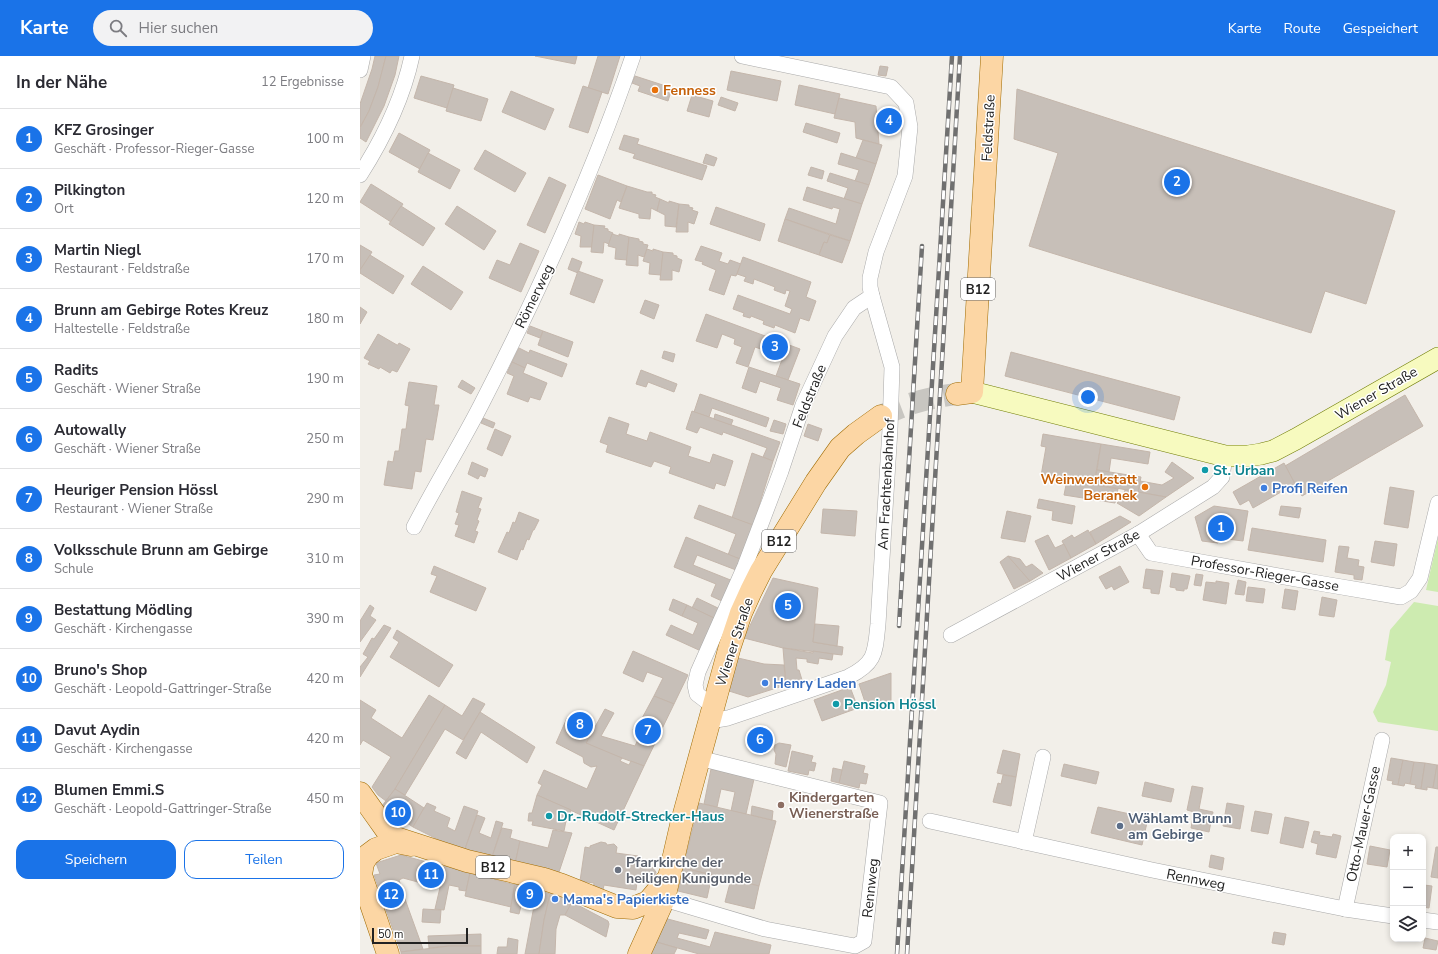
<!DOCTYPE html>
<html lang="de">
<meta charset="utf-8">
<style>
body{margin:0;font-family:"Nunito Sans",sans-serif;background:#f2f2f3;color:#2b2b33}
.controls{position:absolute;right:12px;bottom:12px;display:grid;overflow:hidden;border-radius:8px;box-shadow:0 2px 6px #0003}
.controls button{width:36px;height:36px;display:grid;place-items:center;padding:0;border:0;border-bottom:1px solid #e1e1e2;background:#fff;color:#2b2b33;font:20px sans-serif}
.scale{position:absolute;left:12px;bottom:10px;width:96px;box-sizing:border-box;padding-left:4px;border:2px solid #222;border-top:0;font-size:11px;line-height:14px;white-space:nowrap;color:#222;-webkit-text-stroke:3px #fff;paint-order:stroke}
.you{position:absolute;left:728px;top:341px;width:14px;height:14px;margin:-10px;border:3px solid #fff;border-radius:50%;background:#1a73e8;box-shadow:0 0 0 6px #1a73e833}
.badge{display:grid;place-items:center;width:26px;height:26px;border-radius:50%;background:#1a73e8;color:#fff;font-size:13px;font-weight:700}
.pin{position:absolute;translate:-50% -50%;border:2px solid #fff;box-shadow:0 1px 4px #0006}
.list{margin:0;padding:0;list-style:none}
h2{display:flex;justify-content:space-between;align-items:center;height:52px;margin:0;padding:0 16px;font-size:17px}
h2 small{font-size:13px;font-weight:400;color:#7c7c81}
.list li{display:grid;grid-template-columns:26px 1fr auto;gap:12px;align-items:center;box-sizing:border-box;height:60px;padding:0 16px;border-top:1px solid #e1e1e2}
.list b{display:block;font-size:15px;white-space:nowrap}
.list p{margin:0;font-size:13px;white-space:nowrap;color:#7c7c81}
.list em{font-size:13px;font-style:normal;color:#7c7c81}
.actions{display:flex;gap:8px;padding:12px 16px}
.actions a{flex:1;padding:9px 0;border:1px solid #1a73e8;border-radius:12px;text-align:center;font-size:14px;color:#1a73e8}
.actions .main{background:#1a73e8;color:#fff}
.icon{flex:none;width:22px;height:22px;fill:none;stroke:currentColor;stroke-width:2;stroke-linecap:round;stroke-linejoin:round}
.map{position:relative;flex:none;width:1078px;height:898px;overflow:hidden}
header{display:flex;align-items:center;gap:24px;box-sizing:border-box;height:56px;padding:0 20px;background:#1a73e8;color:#fff}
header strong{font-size:19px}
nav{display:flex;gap:22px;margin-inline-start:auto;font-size:14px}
.search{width:280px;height:36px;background:#f2f2f3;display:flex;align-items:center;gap:10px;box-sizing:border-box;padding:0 14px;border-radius:22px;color:#7c7c81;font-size:15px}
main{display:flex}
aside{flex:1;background:#fff}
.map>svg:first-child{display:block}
.grass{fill:#cdebb0}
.building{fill:#c7bfb8;stroke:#c4b6ab}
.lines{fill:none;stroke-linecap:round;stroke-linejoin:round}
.primary-tunnel{stroke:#c8c6c1;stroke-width:22;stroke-dasharray:22 11;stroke-linecap:butt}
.street-casing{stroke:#a9a9a9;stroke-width:16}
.secondary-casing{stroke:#707d05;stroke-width:22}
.primary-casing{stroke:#a06b00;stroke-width:23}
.street{stroke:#fff;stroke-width:15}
.secondary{stroke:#f7fabf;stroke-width:21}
.primary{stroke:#fcd6a4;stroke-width:22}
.rail-casing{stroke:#707070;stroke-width:4.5}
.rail{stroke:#fff;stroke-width:3;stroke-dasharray:9;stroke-linecap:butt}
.food-dot{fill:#e8710a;stroke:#fff;stroke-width:1.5}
.culture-dot{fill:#0f9aa8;stroke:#fff;stroke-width:1.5}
.shop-dot{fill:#3f7fe0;stroke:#fff;stroke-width:1.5}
.education-dot{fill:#8d6e63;stroke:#fff;stroke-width:1.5}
.service-dot{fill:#5c6f8a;stroke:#fff;stroke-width:1.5}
.worship-dot{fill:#6b7280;stroke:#fff;stroke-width:1.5}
.labels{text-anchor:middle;stroke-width:3;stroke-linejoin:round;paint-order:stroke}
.shield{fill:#fff;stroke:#646464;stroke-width:1}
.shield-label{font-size:13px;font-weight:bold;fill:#222}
.food-label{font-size:14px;font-weight:bold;fill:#c56008;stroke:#fff;text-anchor:start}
.street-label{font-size:14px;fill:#222;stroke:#fff}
.culture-label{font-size:14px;font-weight:bold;fill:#0d838f;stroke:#fff;text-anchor:start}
.shop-label{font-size:14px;font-weight:bold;fill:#366cbe;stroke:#fff;text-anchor:start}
.education-label{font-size:14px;font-weight:bold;fill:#785e54;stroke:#fff;text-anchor:start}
.service-label{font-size:14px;font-weight:bold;fill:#4e5e75;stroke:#fff;text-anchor:start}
.worship-label{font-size:14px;font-weight:bold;fill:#5b616d;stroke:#fff;text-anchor:start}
</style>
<header>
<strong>Karte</strong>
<div class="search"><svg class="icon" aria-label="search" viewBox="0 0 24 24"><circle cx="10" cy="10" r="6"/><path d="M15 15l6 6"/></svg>Hier suchen</div>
<nav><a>Karte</a><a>Route</a><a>Gespeichert</a></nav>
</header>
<main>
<aside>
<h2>In der Nähe<small>12 Ergebnisse</small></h2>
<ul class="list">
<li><span class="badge">1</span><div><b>KFZ Grosinger</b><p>Geschäft · Professor-Rieger-Gasse</p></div><em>100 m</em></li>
<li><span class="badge">2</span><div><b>Pilkington</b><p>Ort</p></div><em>120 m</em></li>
<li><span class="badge">3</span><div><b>Martin Niegl</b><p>Restaurant · Feldstraße</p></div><em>170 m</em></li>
<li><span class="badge">4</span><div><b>Brunn am Gebirge Rotes Kreuz</b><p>Haltestelle · Feldstraße</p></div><em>180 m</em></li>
<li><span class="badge">5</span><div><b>Radits</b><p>Geschäft · Wiener Straße</p></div><em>190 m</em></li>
<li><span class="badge">6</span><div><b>Autowally</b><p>Geschäft · Wiener Straße</p></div><em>250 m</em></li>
<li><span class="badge">7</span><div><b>Heuriger Pension Hössl</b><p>Restaurant · Wiener Straße</p></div><em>290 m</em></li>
<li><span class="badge">8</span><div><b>Volksschule Brunn am Gebirge</b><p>Schule</p></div><em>310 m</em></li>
<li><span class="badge">9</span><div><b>Bestattung Mödling</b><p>Geschäft · Kirchengasse</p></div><em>390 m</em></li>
<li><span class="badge">10</span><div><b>Bruno's Shop</b><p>Geschäft · Leopold-Gattringer-Straße</p></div><em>420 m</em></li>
<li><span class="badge">11</span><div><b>Davut Aydin</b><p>Geschäft · Kirchengasse</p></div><em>420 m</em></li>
<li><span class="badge">12</span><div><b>Blumen Emmi.S</b><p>Geschäft · Leopold-Gattringer-Straße</p></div><em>450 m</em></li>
</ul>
<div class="actions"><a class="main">Speichern</a><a>Teilen</a></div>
</aside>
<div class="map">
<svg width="1078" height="898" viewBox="0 0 1078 898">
<rect width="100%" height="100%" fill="#f2efe9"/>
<g class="grass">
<polygon points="1078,482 1078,536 1066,534"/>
<polygon points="1054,546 1078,550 1078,675 1018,666 1013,656 1026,629 1031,606 1025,604 1030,574"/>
</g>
<g class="building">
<polygon points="15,0 26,0 18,31 9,55 0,71 0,48 12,13"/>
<polygon points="26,0 39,0 35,19 24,50 6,86 0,82 0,72 9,55 18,31"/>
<polygon points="175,0 217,0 215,8"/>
<polygon points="238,0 260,0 248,38 228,32"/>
<polygon points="520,10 528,11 526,20 518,19"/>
<polygon points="371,15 421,25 417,45 367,34"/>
<polygon points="61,20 94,29 87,52 54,42"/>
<polygon points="275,20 312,32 308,45 278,35 280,30 272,27"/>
<polygon points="439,29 480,38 475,58 435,49"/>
<polygon points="223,30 242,36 228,77 209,71"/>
<polygon points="93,32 128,43 121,65 86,55"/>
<polygon points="657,33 1035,155 1006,248 965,235 951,277 669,190 698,97 654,83"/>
<polygon points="151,35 194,53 185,74 142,56"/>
<polygon points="332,39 353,45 349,61 327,55"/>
<polygon points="361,41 378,47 375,55 358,49"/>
<polygon points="479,42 516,50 519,88 496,82 495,66 474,62"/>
<polygon points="446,67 480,77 477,87 443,76"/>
<polygon points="39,77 70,94 60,113 29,96"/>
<polygon points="264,79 279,83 277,88 347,110 342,124 273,102 275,98 259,93"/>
<polygon points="503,84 522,89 516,108 496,102"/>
<polygon points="125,94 166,117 155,136 114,113"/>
<polygon points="68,97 100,114 90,133 58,116"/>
<polygon points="481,97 516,108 509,129 495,125 499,114 478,108"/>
<polygon points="346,98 357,102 354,110 343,107"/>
<polygon points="451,111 464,115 462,123 448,119"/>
<polygon points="470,117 509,129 502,148 484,143 488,132 467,125"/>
<polygon points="238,119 267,130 261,146 257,144 250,163 225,153"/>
<polygon points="189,121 206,129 185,177 167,169"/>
<polygon points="11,128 43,148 31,166 0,146"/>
<polygon points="267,130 287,136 292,136 292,138 296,139 295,141 300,143 297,155 291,152 290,163 279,162 279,158 259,152"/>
<polygon points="447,131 502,148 490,185 425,163 429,152 476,168 480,153 473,151 472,153 443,144"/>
<polygon points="300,143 309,147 309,145 319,148 316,171 305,170 305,159 297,155"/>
<polygon points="319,148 329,149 329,151 333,152 332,154 338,156 334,168 328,166 328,176 316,176"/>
<polygon points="41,150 75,172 63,190 29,168"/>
<polygon points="97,150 136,175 124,194 85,168"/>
<polygon points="356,151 405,168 400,185 350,168"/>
<polygon points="425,163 470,179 467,187 464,186 459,199 418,185"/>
<polygon points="219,166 224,168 225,166 234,169 232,191 220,191 221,180 215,178"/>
<polygon points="234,169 245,170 244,172 248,173 248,175 253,177 249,188 244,186 243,197 231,196"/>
<polygon points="252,178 259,180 259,178 269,181 267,204 255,203 256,192 248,190"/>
<polygon points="470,179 490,185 482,207 459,199 464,186 467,187"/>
<polygon points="269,181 279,183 279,185 283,186 283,188 288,189 284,201 278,199 278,210 266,209"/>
<polygon points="160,187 179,195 161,236 129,222 137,204 150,209"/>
<polygon points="0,189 12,196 1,213 0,213"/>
<polygon points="341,190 362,197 359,205 368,208 370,204 381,208 376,220 371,219 364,239 349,234 356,214 342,208 343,206 335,204"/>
<polygon points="287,193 293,195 293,193 303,196 301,219 289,218 290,207 283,205"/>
<polygon points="303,196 313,197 313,199 317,200 317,202 322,204 319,216 312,214 312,224 300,224"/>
<polygon points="10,199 44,220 33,238 0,217 0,214"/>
<polygon points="383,201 451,226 446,241 456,245 449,265 440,262 435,277 415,269 414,272 403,268 404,265 391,260 390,262 383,260 384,257 373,253 378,239 430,258 432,253 425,250 430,235 426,234 425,238 414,234 415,231 394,223 393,228 384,225 386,221 377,218"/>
<polygon points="212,202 222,206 218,217 208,213"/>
<polygon points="63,210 103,236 91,254 51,228"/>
<polygon points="218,215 243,224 234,247 210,238"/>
<polygon points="285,244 299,249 294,263 280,257"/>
<polygon points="0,251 7,256 0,268"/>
<polygon points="346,258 440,293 428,324 416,320 423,301 395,291 388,311 376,307 382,291 374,288 375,283 362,278 357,292 336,285"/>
<polygon points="170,270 183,275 180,282 167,277"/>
<polygon points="183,275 213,286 208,301 178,289"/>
<polygon points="18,278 37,289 38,289 39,287 50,293 37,316 32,314 30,317 20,311 19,313 8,308 10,305 4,302"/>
<polygon points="159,292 169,297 170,294 207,308 202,321 167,307 165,312 152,306"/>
<polygon points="304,295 315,298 313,306 302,302"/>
<polygon points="651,296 820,341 814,364 645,320"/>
<polygon points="152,306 165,312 163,317 187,327 180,344 170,341 168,346 147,338 154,320 147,317"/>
<polygon points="389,311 440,328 433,349 417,344 421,332 400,325 396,337 382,332"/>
<polygon points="281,314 317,328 314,336 288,326 286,331 276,328"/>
<polygon points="102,324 115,332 111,338 98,331"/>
<polygon points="49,326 77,330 74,349 79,349 73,384 66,383 61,416 55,415 52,433 24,429 28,405 33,406 35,395 39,395 42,373 46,373 49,350 45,349"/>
<polygon points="340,338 409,362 406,371 352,352 349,361 334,356"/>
<polygon points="1045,339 1063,370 942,440 925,410"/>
<polygon points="332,355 420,386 413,405 403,401 407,392 363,376 362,379 340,371 337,377 326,373"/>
<polygon points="355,358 373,364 371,369 354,363"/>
<polygon points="249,361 269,368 266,378 287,385 290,376 331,391 328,400 350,407 353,398 373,405 365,430 356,427 354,433 309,417 311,411 294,405 291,411 246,396 248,389 240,386"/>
<polygon points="123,362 135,367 133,372 121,367"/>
<polygon points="414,364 426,368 423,378 410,375"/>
<polygon points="448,368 462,373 458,385 444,380"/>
<polygon points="135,373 151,380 142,400 127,393"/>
<polygon points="683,378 741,388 734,428 681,420 686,391 681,390"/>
<polygon points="741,388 790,396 788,408 751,402 749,416 737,414"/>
<polygon points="392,397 413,405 393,469 372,462"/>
<polygon points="112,406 128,413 125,421 120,419 118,423 108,418"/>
<polygon points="812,406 834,422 806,441 778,436 780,425 802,429 814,422 805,416"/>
<polygon points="924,407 935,428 893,452 889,444 880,449 873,436"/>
<polygon points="737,414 781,421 778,436 734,428"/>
<polygon points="707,424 758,433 755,447 704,439"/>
<polygon points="1030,431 1054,435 1048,472 1024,468"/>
<polygon points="765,434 778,436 806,441 779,460 757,447 763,442"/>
<polygon points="102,435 122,442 118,452 121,453 117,464 119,465 115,475 118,476 114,487 95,480 99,469 95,468 99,457 96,456"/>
<polygon points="679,443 715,450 712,468 692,464 693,455 677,452"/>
<polygon points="339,449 393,469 380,503 368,499 376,478 334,462"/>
<polygon points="854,450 888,455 883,485 859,482 858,487 842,485 835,461"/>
<polygon points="921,450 941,452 939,462 919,459"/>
<polygon points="463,453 497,455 495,480 461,477"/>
<polygon points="647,455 671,460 665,486 641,482"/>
<polygon points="159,456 179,464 174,474 173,474 169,484 167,483 163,494 161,493 157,504 138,496 147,476 149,477 153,466 155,467"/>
<polygon points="760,460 771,466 736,488 730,476"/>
<polygon points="892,472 966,484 963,506 888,494"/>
<polygon points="728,474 736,488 711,502 702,485 712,479 714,482"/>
<polygon points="688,479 695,492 704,488 711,502 689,514 675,485"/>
<polygon points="326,481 380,503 376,514 337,499 333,509 373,525 364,546 351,540 356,528 314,511"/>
<polygon points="1015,485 1037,488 1034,510 1011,506"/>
<polygon points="979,490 989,491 987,502 999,504 998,510 1004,511 1002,524 994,523 994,519 975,516"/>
<polygon points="648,500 670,525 654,533 640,506"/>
<polygon points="648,500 660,503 666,511 672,508 683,517 670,525"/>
<polygon points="74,510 126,532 116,555 70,536 77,520 71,518"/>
<polygon points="760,510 769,526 754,534 752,530 746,533 739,521"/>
<polygon points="786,513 803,515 799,538 791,537 791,533 783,532"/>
<polygon points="812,517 830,520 827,533 824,533 824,535 816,534 816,532 810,531"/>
<polygon points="836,518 843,519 841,530 834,529"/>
<polygon points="413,522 458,532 453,586 483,591 482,599 423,592 384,582"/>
<polygon points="878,524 886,526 884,539 875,538"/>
<polygon points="856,525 869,527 866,548 843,544 846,526 856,527"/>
<polygon points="888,531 905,533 903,547 886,545"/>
<polygon points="925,533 938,535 935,554 922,552"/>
<polygon points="962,541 977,544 974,561 959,559"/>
<polygon points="337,542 360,553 356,563 332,552"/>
<polygon points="313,543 327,549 322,560 309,554"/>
<polygon points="10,549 14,552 10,560 16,564 0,586 0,565"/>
<polygon points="327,549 356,563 341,595 306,579 311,569 333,579 338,567 322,560"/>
<polygon points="455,568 479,570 477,590 453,586"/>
<polygon points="24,569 31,572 0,621 0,611 8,601 3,598 12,582 14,583"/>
<polygon points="37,574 93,609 79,631 30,601 39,586 33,582"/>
<polygon points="423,592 453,597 453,595 473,598 472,604 459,602 458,608 447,606 447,603 436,602 437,614 439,614 442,624 426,629"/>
<polygon points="273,595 328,619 314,648 294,640 303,622 287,616 283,626 263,617"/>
<polygon points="378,602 404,608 424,609 426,629 388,641 369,635"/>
<polygon points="531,617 531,647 505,646 499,628"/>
<polygon points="490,631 498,652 462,665 454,644"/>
<polygon points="69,639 85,649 35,733 26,745 18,739 12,731 31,701 3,684 0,689 0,644 16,654 11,662 42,682"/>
<polygon points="294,640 314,648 284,710 245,696 226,687 245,653 254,657 241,680 275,690 281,677 273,674 278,665 280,666"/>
<polygon points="113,642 125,648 103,684 85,673 45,739 35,733 85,649 102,660"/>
<polygon points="120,656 175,691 167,707 121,676 106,703 96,697"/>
<polygon points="207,662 233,675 226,687 262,702 260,705 269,709 271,705 284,710 254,774 177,739 182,729 178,727 184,714 227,733 237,710 231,711 224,707 223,701 196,687"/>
<polygon points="419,687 431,689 426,711 415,708 416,698 414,694 415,689"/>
<polygon points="643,694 660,698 656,721 637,717"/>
<polygon points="432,695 453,700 451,706 456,707 454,715 449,714 448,719 428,715"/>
<polygon points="1031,702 1043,704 1038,729 1032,728 1033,725 1027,724"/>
<polygon points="1043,704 1054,706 1050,728 1045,727 1044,730 1038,729"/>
<polygon points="484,705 505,710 503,717 508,718 506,728 500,727 499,732 479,727"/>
<polygon points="1054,706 1065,707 1061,733 1055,732 1056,729 1050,728"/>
<polygon points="1065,707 1077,709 1073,732 1067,731 1067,734 1061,733"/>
<polygon points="704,708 739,716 736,728 701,720"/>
<polygon points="1077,709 1078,709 1078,733 1073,732"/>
<polygon points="473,712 482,714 479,727 471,725"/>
<polygon points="351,713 394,723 386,758 371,755 375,736 361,733 357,751 344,748"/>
<polygon points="643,719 656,721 651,750 633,746 638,727 641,728"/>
<polygon points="785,726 814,733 811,746 782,740"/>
<polygon points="832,730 843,732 839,753 853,756 849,776 831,772 834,756 827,754"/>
<polygon points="35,733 64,752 53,771 22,750"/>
<polygon points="177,739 211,754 209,763 206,765 204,775 172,769 173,765 168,765 169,757 172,757"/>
<polygon points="67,747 76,751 74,755 90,762 87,771 95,775 104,750 118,755 105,793 85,787 53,771"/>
<polygon points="339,747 416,765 399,830 323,812"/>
<polygon points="867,747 884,750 880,773 863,770"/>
<polygon points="392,750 413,755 412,764 391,759"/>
<polygon points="738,751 788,762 782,789 731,777"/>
<polygon points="895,755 912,758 908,778 891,775"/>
<polygon points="117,759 125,762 119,777 131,782 136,765 143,767 132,801 105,793"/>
<polygon points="925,761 949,766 943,792 920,787"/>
<polygon points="142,772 152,774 150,782 160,785 155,808 132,801"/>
<polygon points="193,774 212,777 199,816 155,808 160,785 188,792"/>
<polygon points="954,775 960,776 959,779 972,781 973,778 981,780 976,802 956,798 958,788 951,786"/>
<polygon points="241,786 246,787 247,789 254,788 257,791 256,797 278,800 284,810 292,811 296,816 295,824 289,828 277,826 276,834 244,829 243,834 233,833 234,827 220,825 225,791 230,792 230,790"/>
<polygon points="1010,790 1030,794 1027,811 1007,808"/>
<polygon points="1076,791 1078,791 1078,822 1071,821"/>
<polygon points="41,799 85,811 80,832 43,822 39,824 46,846 26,854 14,819 20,818 16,807"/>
<polygon points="851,799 864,802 862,814 849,811"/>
<polygon points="85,810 110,817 106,835 99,834 99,831 89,829 84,854 75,853"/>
<polygon points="323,812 352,819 347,842 318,835"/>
<polygon points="110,817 155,829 151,851 105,840"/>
<polygon points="371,823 399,830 394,853 365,846"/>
<polygon points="155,826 190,838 184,864 179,898 165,898 174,850 162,846 159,858 150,856"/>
<polygon points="1064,829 1072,830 1069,852 1063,851"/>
<polygon points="191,834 212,846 205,859 200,859 196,873 195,898 179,898 184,864"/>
<polygon points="46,846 63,893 41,896 26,854"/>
<polygon points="212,846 248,865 249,868 246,881 205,859"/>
<polygon points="63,853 81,854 80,867 62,866"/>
<polygon points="304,862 349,874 346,883 319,877 317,882 350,891 355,876 411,889 409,898 339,898 293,885"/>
<polygon points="914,876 926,878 924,889 912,887"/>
<polygon points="121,878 121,890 89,890 69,892 68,880"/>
<polygon points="148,882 158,884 157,898 137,898 138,891 147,891"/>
<polygon points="1065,882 1078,885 1076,894 1063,892"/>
<polygon points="293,885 317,892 314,898 286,898"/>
<polygon points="89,890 121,890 121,898 41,898 41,896"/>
</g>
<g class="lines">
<path class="primary-tunnel" d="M521,360C545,348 570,341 597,338"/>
<g class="street-casing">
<g id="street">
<polyline points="0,14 3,0"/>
<path d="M0,119C23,83 43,42 52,0"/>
<path d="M54,471C75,430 100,390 121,349C179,236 232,120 273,0"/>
<polyline points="778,478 791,497 964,528 1041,541 1051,535 1060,522 1078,447"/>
<polyline points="591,579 778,478 853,431 862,421 865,400"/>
<polyline points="354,651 337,638 335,629 338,616 385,510 421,415 443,349 475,280 494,252 512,240"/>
<path d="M350,665L368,662L488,621C516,607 515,597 518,568L530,373L532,311L512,240L510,231V222L516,196L545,120L550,71L546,47L531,31L382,0"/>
<polyline points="570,765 792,814 985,853 1033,860"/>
<polyline points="664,786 683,701"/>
<polyline points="294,840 405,873 495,890 504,885 520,747 339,702"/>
<polyline points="985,853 1022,684"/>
<polyline points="1063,864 1078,866"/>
</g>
</g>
<g class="secondary-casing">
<polyline id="secondary" points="612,336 865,400 888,400 901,398 913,395 936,383 1078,302"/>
</g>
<g class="primary-casing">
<g id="primary">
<polyline points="597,338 612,336 632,0"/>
<polyline points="0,737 27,775 36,782 107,805 184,823 202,829 257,851 273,852 288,846 305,826"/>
<polyline points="28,898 1,819 3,807 8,799 16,793 36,786 51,789"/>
<polyline points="279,898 304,843 321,769 370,590 381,557 391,535 401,515 456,426 480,392 496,378 521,360"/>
</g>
</g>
<use href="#street" class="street"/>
<use href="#secondary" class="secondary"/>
<use href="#primary" class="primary"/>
<g class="rail-casing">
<g id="rail">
<polyline points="539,570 562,190"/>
<polyline points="537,898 592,0"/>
<polyline points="547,898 600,0"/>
</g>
</g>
<use href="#rail" class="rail"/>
</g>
<g class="food-dot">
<circle cx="295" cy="34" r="4"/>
<circle cx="785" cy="431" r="4"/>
</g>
<g class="culture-dot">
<circle cx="845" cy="414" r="4"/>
<circle cx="476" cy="648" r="4"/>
<circle cx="189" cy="760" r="4"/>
</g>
<g class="shop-dot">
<circle cx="904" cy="432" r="4"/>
<circle cx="405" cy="627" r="4"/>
<circle cx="195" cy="843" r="4"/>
</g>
<circle class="education-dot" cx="421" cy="749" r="4"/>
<circle class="service-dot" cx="760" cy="770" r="4"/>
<circle class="worship-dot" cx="258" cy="814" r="4"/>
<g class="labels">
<g class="shield">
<rect x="601" y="222" width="34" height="22" rx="3"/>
<rect x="402" y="474" width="34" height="22" rx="3"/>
<rect x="116" y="800" width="34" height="22" rx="3"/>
</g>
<g class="shield-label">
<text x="618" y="238">B12</text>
<text x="419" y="490">B12</text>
<text x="133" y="816">B12</text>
</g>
<g class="food-label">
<text x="303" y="39">Fenness</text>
<text x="777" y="428" text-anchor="end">Weinwerkstatt<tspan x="777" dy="16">Beranek</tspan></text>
</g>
<g class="street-label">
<text transform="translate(628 72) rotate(-87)" y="5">Feldstraße</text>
<text transform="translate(174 240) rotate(-64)" y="5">Römerweg</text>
<text transform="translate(1016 337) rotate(-30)" y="5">Wiener Straße</text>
<text transform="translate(449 340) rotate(-68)" y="5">Feldstraße</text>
<text transform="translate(526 428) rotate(-87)" y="5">Am Frachtenbahnhof</text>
<text transform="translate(738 499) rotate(-29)" y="5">Wiener Straße</text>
<text transform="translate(905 517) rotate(10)" y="5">Professor-Rieger-Gasse</text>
<text transform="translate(374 586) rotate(-72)" y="5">Wiener Straße</text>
<text transform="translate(1003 768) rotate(-78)" y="5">Otto-Mauer-Gasse</text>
<text transform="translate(836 823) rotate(11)" y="5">Rennweg</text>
<text transform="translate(510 832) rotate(-84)" y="5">Rennweg</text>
</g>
<g class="culture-label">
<text x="853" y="419">St. Urban</text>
<text x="484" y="653">Pension Hössl</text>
<text x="197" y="765">Dr.-Rudolf-Strecker-Haus</text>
</g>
<g class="shop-label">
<text x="912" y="437">Profi Reifen</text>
<text x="413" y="632">Henry Laden</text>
<text x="203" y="848">Mama's Papierkiste</text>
</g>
<g class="education-label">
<text x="429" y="746">Kindergarten<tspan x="429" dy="16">Wienerstraße</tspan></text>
</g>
<g class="service-label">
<text x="768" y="767">Wählamt Brunn<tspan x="768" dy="16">am Gebirge</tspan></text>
</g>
<g class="worship-label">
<text x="266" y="811">Pfarrkirche der<tspan x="266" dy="16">heiligen Kunigunde</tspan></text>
</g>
</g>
</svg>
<div class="controls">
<button>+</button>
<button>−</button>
<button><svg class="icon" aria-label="layers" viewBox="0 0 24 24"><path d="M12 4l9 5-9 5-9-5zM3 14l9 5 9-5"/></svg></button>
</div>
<div class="scale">50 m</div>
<div class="you"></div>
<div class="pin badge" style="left:861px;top:472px">1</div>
<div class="pin badge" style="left:817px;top:126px">2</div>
<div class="pin badge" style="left:415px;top:291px">3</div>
<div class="pin badge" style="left:529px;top:65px">4</div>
<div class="pin badge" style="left:428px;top:550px">5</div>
<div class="pin badge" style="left:400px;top:684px">6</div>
<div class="pin badge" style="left:288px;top:675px">7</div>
<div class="pin badge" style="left:220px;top:669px">8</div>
<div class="pin badge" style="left:170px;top:839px">9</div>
<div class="pin badge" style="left:38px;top:757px">10</div>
<div class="pin badge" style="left:71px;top:819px">11</div>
<div class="pin badge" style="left:31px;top:839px">12</div>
</div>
</main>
